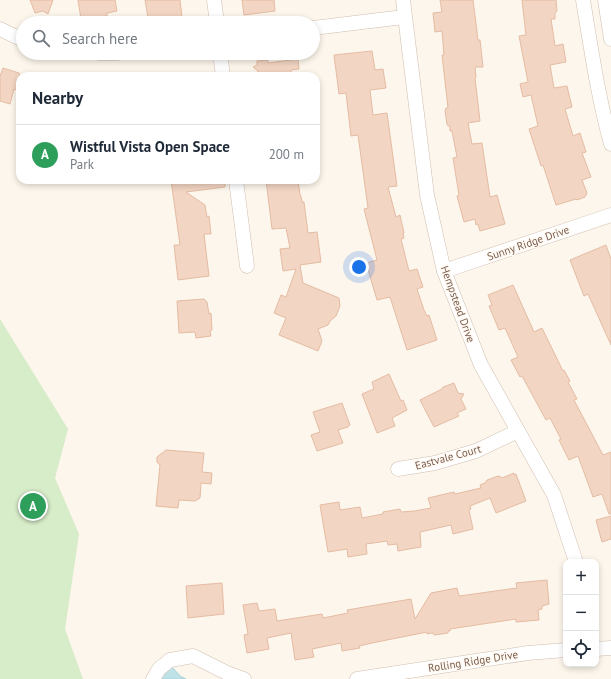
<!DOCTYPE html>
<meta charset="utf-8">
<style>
body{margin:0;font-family:"PT Sans",sans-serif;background:#f2f2f3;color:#1f2937}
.controls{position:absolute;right:12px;bottom:12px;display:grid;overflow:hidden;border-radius:8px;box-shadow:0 2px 6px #0003}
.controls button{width:36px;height:36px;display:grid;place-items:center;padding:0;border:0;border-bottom:1px solid #e0e1e3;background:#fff;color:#1f2937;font:20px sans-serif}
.you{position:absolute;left:359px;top:267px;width:14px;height:14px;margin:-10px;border:3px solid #fff;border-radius:50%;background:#1a73e8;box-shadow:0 0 0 6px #1a73e833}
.badge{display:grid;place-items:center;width:26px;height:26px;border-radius:50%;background:#0b8043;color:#fff;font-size:13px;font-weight:700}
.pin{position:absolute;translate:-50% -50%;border:2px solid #fff;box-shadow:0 1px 4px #0006}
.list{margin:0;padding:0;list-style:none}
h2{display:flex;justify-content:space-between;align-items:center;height:52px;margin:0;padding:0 16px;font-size:17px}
h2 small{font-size:13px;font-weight:400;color:#747a83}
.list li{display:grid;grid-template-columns:26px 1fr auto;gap:12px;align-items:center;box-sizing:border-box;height:60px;padding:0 16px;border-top:1px solid #e0e1e3}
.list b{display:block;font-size:15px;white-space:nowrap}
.list p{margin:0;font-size:13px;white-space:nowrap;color:#747a83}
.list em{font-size:13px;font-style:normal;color:#747a83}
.icon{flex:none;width:22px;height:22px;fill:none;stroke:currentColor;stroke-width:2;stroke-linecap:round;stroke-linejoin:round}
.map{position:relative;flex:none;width:611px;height:679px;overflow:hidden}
.search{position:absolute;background:#fff;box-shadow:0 2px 6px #0003;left:16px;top:16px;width:304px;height:44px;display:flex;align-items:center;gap:10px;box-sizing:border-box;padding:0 14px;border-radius:22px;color:#747a83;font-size:15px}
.panel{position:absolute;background:#fff;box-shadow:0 2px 6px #0003;left:16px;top:72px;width:304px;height:112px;border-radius:12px}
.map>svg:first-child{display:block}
.green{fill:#d7ecc9}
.water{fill:#bfe2e7;stroke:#a5d2d9}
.building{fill:#f2d5c3;stroke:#e5bca3}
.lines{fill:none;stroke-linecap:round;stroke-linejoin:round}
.minor-casing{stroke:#d0beb0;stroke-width:15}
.minor{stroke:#fff;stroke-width:14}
.labels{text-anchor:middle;stroke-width:3;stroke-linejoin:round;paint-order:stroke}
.street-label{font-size:11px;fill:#795c4d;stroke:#fffaf3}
</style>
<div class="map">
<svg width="611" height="679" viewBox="0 0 611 679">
<rect width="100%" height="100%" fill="#fdf6ec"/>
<polygon class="green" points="0,319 68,429 55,478 79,534 65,629 83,679 0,679"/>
<polygon class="water" points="172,667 180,676 186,679 159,679"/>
<g class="building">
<polygon points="30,0 53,0 48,14 43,11 35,13"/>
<polygon points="78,0 115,0 117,11 107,13 107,16 81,19"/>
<polygon points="145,0 180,0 182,17 178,21 170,22 169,20 149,23"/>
<polygon points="242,0 274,0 275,11 244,15"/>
<polygon points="440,0 473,0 478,40 480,40 483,67 475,67 476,77 475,78 480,121 468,123 472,144 482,143 490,197 497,195 505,224 480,231 478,224 476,225 475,219 464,222 457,196 459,195 453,158 457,157 452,131 450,131 450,126 448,126 447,124 445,111 446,108 448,108 442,55 444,55 442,31 435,32 433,13 442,12"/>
<polygon points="522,0 556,0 557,11 555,13 555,19 551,19 555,46 563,44 566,62 550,65 554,88 567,86 572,107 565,109 573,136 580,133 586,152 582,153 591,177 582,180 587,193 585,197 577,200 576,199 556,205 543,165 541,166 529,129 538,126 531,95 523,97 520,84 528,82 519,36 526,35"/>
<polygon points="372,51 375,70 383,69 386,88 370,90 373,115 387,113 397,186 388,187 396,217 400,215 404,233 403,233 404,238 401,239 409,271 417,269 423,287 417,289 424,310 427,316 429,315 437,340 407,350 390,297 377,300 366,263 377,260 364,209 368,208 358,135 351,136 346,93 339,94 334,55"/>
<polygon points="298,59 299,69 291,70 291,76 258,76 258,71 253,67 257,65 257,61 268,60 268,63"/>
<polygon points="3,68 19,73 20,75 20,91 14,89 10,104 0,101 0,76"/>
<polygon points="171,180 225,180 225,187 186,192 205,205 207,217 209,216 211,234 204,234 209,276 178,280 174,245 180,245"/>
<polygon points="266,180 298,180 300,195 301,196 302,202 304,202 308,233 317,232 321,262 300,265 303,283 339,298 340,306 336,316 330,321 328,325 318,329 322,341 318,351 279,335 286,318 274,313 281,295 286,297 296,269 283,271 280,249 290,248 286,228 272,229"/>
<polygon points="606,245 611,259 611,345 588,294 584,296 570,260"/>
<polygon points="513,285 534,332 542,328 563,371 564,370 570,381 568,382 577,399 574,400 603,455 611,452 611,514 609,514 602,494 593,497 578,456 569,460 559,440 561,439 550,418 546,420 522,376 520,377 511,360 518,357 505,328 499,330 489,306 492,305 488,295"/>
<polygon points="204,299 207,302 209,314 211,313 212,330 210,331 211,336 196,338 195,332 179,333 177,301"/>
<polygon points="389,374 401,401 403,400 407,410 392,418 395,426 377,433 362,394 374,389 372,382"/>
<polygon points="454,383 458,393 464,394 461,399 466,409 457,413 459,416 434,427 420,400 442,389 443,387"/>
<polygon points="342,403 350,425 348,427 338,430 343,443 317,451 311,435 320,432 313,412"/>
<polygon points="166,450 204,453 202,472 212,473 211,484 201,483 200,498 195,501 179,500 178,508 156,506 160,465 157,462 157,457"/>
<polygon points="514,473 514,475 516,474 526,501 496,513 490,498 470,506 471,509 469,510 473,529 453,534 451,525 420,532 421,547 409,549 398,551 397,544 388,545 387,541 366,544 367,554 348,557 347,549 328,552 320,505 339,502 340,510 360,507 362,518 383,514 383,512 400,509 401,512 414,511 431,508 428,498 454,492 455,494 481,488 480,485 485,483 487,480 498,476 501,477 502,478"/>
<polygon points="611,516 611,539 602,542 596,520"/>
<polygon points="547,580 549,604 542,606 542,609 538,610 539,620 516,622 516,619 450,629 450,631 448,631 448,633 435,635 432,633 427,634 427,632 372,643 359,646 360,648 342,651 341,643 312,649 314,657 295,660 291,633 267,638 269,649 247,653 244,635 248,634 243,605 257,603 259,611 275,609 277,621 322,614 323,618 348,613 347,610 411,599 415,619 431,593 457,588 459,596 517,588 516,583"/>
<polygon points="222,583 224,614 188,618 186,586"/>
</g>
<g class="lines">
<g class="minor-casing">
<g id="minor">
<polyline points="214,0 217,23"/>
<polyline points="403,0 427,195 444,271 481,365 554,495 576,562"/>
<path d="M583,0C591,48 598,97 611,144"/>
<polyline points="605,0 611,39"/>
<polyline points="313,28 404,17"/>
<polyline points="0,29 23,40"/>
<polyline points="99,53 118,53"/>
<polyline points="220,53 223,76"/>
<polyline points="236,180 247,266"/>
<polyline points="444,271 611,215"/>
<polyline points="398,469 435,463 476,451 518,431"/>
<polyline points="596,649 611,648"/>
<polyline points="153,679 159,669 170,660 193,656 227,673 244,679"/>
<polyline points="357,679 528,653 566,650"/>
</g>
</g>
<use href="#minor" class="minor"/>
</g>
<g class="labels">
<g class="street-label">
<text transform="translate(528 243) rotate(-19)" y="4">Sunny Ridge Drive</text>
<text transform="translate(458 304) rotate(70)" y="4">Hempstead Drive</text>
<text transform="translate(448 457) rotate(-15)" y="4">Eastvale Court</text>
<text transform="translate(473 661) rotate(-9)" y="4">Rolling Ridge Drive</text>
</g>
</g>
</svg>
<div class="controls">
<button>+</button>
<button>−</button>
<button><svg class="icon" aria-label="locate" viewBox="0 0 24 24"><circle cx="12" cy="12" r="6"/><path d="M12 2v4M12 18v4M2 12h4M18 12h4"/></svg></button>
</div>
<div class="you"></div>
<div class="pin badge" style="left:33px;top:506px;background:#2e9e5b">A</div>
<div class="search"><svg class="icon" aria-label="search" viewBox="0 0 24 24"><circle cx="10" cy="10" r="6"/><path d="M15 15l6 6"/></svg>Search here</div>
<section class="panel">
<h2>Nearby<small></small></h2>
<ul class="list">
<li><span class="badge" style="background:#2e9e5b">A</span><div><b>Wistful Vista Open Space</b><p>Park</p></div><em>200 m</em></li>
</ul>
</section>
</div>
